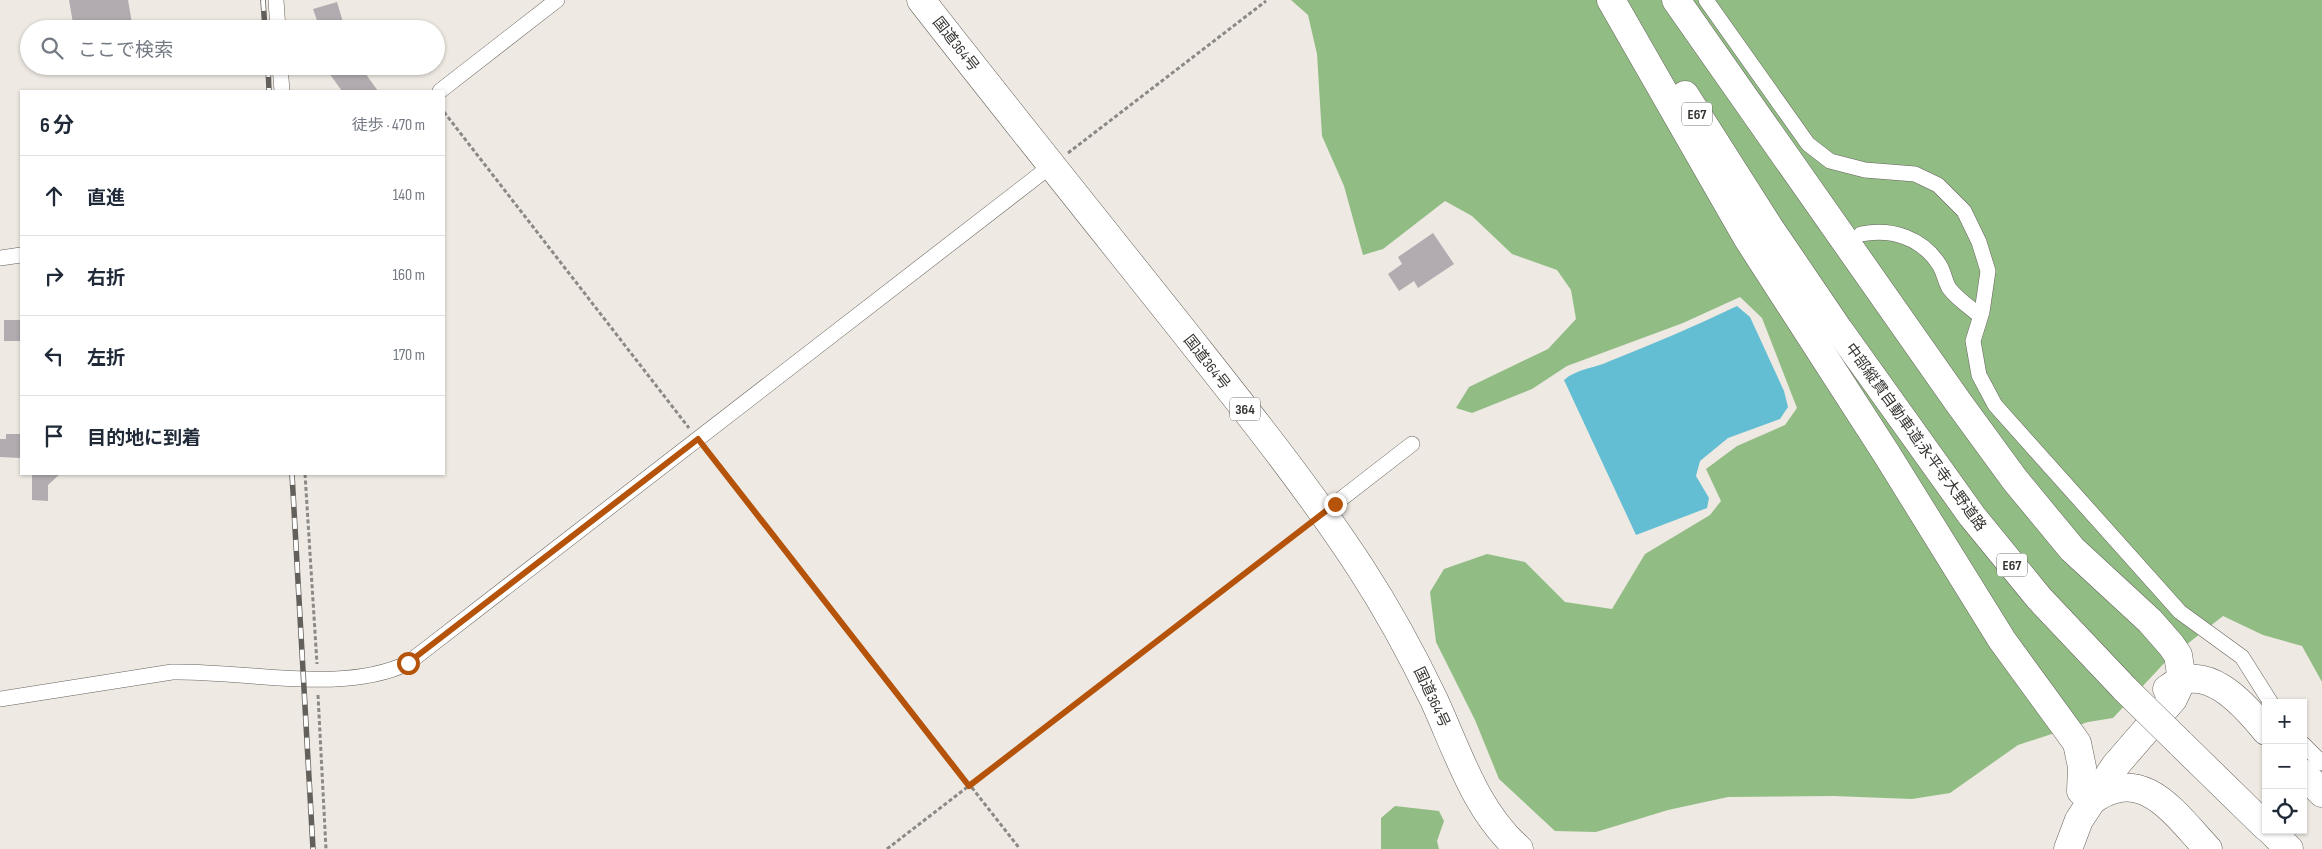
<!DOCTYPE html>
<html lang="ja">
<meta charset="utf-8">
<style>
body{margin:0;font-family:"Sofia Sans Condensed","Noto Sans JP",sans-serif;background:#f6f6f7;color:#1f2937}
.controls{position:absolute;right:15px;bottom:15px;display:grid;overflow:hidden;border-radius:0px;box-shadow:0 1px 4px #0004}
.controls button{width:45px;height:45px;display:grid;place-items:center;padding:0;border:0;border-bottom:1px solid #e0e1e3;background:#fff;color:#1f2937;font:25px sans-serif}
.stop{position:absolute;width:15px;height:15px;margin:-11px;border:4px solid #b45309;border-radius:50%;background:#fff}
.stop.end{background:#b45309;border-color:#fff;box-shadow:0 1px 5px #0008}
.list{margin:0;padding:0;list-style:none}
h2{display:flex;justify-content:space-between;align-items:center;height:65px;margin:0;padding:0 20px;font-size:21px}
h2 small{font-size:16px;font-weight:400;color:#747a83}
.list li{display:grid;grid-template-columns:32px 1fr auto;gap:15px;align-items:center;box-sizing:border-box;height:80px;padding:0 20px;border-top:1px solid #e0e1e3}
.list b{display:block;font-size:19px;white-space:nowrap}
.list em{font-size:16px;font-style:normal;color:#747a83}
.icon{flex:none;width:28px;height:28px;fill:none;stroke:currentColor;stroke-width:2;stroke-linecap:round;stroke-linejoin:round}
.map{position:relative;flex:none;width:2322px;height:849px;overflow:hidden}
.search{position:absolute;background:#fff;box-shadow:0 1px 4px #0004;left:20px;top:20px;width:425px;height:55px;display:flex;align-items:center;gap:12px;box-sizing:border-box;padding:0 18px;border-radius:28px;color:#747a83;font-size:19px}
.panel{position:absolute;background:#fff;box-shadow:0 1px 4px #0004;left:20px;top:90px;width:425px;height:385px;border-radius:0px}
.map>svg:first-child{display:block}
.forest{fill:#91bd84}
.water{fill:#63bed3}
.building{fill:#b2acb1}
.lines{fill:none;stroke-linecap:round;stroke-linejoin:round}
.street-casing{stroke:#66625c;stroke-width:16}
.highway-casing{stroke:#66625c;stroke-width:29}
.path{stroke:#8c8883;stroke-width:3;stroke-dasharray:4 2.5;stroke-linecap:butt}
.street{stroke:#fff;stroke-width:15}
.highway{stroke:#fff;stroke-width:28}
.rail-casing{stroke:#63605c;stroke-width:5.5}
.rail{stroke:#fff;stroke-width:4;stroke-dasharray:11;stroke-linecap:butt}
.highway-bridge-casing{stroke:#66625c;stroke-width:29;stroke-linecap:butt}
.highway-bridge{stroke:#fff;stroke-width:28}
.route{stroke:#b45309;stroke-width:6}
.labels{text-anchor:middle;stroke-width:4;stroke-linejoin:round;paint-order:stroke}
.shield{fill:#fff;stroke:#737270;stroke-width:1}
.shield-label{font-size:14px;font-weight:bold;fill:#373532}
.street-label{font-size:15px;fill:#373532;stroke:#fff}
</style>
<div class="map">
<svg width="2322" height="849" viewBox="0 0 2322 849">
<rect width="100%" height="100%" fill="#eee9e2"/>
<g class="forest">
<polygon points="1291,0 2322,0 2322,682 2302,646 2263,635 2223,616 2168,659 2113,718 2088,722 2018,745 1950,793 1912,799 1833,796 1728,797 1668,810 1596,832 1555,831 1499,779 1475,720 1436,642 1430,592 1444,569 1487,554 1525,562 1565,602 1612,609 1645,554 1710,515 1721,501 1706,469 1737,446 1785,425 1797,408 1762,318 1740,297 1683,323 1567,366 1532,389 1472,413 1456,408 1469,387 1548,349 1576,319 1571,290 1557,270 1512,254 1472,216 1445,201 1383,249 1363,255 1344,186 1322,136 1317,54 1308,15"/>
<polygon points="1395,806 1439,811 1444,821 1437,841 1439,849 1381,849 1381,818"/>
</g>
<path class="water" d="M1737,306L1750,317L1784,391L1788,407L1780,419L1728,438L1700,461L1696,476L1709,498L1707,508L1636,535L1564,380C1576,369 1595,368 1610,361C1653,344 1695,326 1737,306Z"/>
<g class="building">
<polygon points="69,0 128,0 133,29 74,29"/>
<polygon points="337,2 345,29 320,29 313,9"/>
<polygon points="324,66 360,66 378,91 342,91"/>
<polygon points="1433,233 1454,264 1418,288 1414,281 1399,291 1388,274 1402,264 1398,257"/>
<rect x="4" y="320" width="17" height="21"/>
<polygon points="6,434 21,434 21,458 0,457 0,439 6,439"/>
<polygon points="32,474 60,474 48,485 48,501 32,500"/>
</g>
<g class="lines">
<g class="street-casing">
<g id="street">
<polyline points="276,0 278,29"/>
<polyline points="1706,0 1808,144 1830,161 1865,170 1915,174 1938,185 1964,211 1979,242 1988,271 1982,312 1973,341 1979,375 1995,405 2180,612 2242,657 2271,703"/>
<polyline points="280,66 282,91"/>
<polyline points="440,91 557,0"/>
<path d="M1861,234C1892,228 1923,238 1940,266C1944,273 1945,281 1949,288C1956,298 1971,308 1980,316"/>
<polyline points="0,258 21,255"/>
<polyline points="1323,513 1412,444"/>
<path d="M0,699L172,672C245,670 342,695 408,663L1052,165"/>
<polyline points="2303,744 2322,763"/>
</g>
</g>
<g class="highway-casing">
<g id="highway">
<path d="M921,0C1006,109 1092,216 1178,324C1241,404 1305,483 1360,567C1388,610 1412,654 1434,700C1458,752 1475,810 1519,849"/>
<polyline points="1611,0 1748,239 1886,453 2002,640 2077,743 2082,767 2081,791"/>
<polyline points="1676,0 1958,402 2015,480 2072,549 2150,621 2171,645 2178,655 2182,680 2173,699 2115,766 2079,820 2068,849"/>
<polyline points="1685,95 1769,227 1839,330 1972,516 2039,598 2126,690"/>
<path d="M2167,689C2204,658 2244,704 2266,731"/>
<polyline points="2180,743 2266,827"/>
<polyline points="2303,773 2322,793"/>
<path d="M2090,802C2142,762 2175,814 2208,849"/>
<polyline points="2270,830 2289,849"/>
</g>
</g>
<g class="path">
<polyline points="444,112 689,428"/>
<polyline points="1068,153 1266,1"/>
<polyline points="707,450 1020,849"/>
<polyline points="305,474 317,664"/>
<polyline points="318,695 326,849"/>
<polyline points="887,849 1306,526"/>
</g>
<use href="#street" class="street"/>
<use href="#highway" class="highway"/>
<g class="rail-casing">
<g id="rail">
<polyline points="263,0 265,29"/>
<polyline points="268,66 269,91"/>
<polyline points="292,474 313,849"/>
</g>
</g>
<use href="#rail" class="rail"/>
<g class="highway-bridge-casing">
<polyline id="highway-bridge" points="2126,690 2180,743"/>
</g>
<use href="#highway-bridge" class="highway-bridge"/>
</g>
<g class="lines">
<polyline class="route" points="408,663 698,439 969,786 1335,504"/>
</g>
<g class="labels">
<g class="shield">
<rect x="1682" y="102.5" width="30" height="23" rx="4"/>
<rect x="1230" y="397.5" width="30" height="23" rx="4"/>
<rect x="1997" y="553.5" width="30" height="23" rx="4"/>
</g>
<g class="shield-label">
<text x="1697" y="119">E67</text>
<text x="1245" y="414">364</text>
<text x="2012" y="570">E67</text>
</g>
<g class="street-label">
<text transform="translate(956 44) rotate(52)" y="5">国道364号</text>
<text transform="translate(1207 362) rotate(52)" y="5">国道364号</text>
<text transform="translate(1916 437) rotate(54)" y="5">中部縦貫自動車道;永平寺大野道路</text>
<text transform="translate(1432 697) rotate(65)" y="5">国道364号</text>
</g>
</g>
</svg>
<div class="controls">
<button>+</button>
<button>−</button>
<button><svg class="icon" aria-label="locate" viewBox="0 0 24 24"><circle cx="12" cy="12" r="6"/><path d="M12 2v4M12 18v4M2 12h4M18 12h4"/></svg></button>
</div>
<div class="stop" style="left:408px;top:663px"></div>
<div class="stop end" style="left:1335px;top:504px"></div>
<div class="search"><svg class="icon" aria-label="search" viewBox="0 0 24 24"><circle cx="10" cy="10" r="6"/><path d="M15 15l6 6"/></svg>ここで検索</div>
<section class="panel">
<h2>6 分<small>徒歩 · 470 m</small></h2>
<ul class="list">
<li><svg class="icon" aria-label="ahead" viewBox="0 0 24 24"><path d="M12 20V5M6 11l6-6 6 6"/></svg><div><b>直進</b></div><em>140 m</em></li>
<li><svg class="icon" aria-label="right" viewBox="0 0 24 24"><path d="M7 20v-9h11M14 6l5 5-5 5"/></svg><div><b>右折</b></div><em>160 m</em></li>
<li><svg class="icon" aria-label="left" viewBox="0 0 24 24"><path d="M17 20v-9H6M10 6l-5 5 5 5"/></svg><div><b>左折</b></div><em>170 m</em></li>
<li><svg class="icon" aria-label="arrive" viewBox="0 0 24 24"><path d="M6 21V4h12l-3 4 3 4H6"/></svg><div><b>目的地に到着</b></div></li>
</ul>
</section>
</div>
